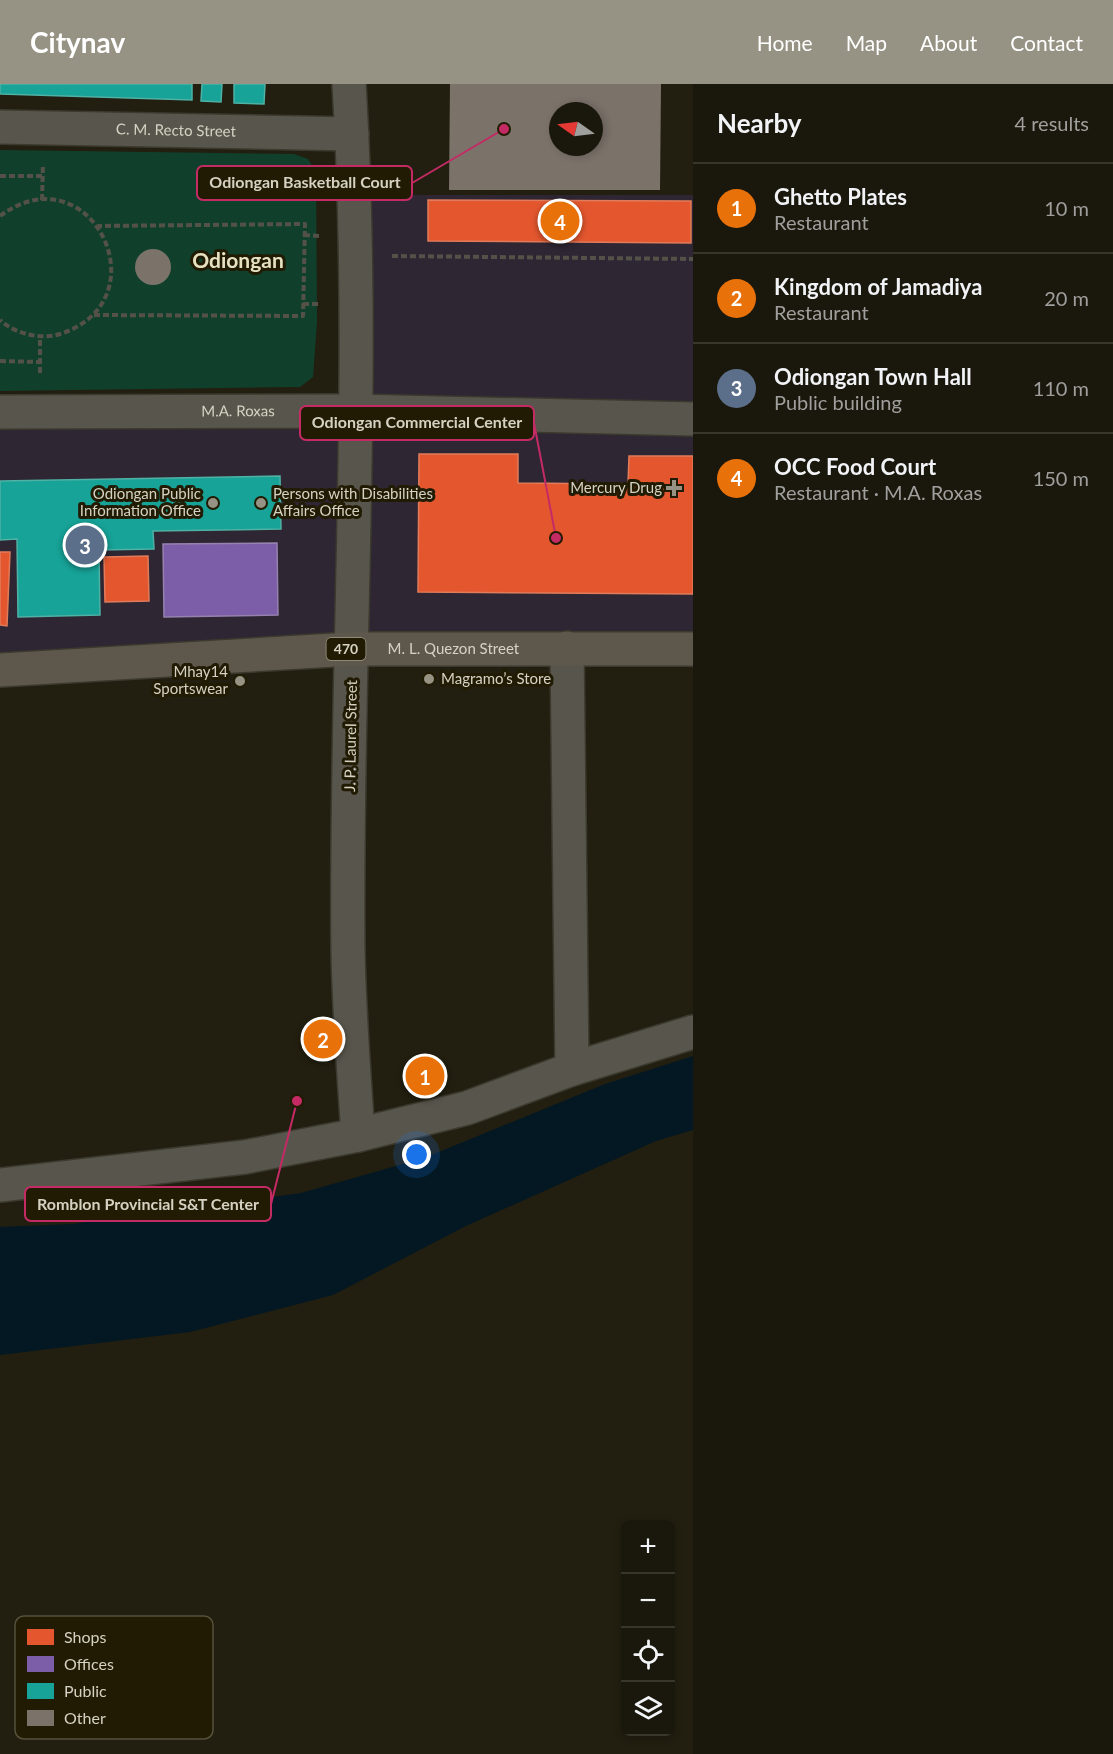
<!DOCTYPE html>
<meta charset="utf-8">
<style>
body{margin:0;font-family:Lato,sans-serif;background:#27241a;color:#f1f3f6}
.controls{position:absolute;right:18px;bottom:18px;display:grid;overflow:hidden;border-radius:9px;box-shadow:0 3px 9px #0003}
.controls button{width:54px;height:54px;display:grid;place-items:center;padding:0;border:0;border-bottom:2px solid #38362d;background:#1a170c;color:#f1f3f6;font:30px sans-serif}
.compass{position:absolute;left:549px;top:18px;width:54px;height:54px;border-radius:50%;background:#1a170c;box-shadow:0 3px 9px #0003;rotate:284deg}
.you{position:absolute;left:417px;top:1071px;width:21px;height:21px;margin:-15px;border:4px solid #fff;border-radius:50%;background:#1a73e8;box-shadow:0 0 0 9px #1a73e833}
.badge{display:grid;place-items:center;width:39px;height:39px;border-radius:50%;background:#969384;color:#fff;font-size:20px;font-weight:700}
.pin{position:absolute;translate:-50% -50%;border:3px solid #fff;box-shadow:0 2px 6px #0006}
.list{margin:0;padding:0;list-style:none}
h2{display:flex;justify-content:space-between;align-items:center;height:78px;margin:0;padding:0 24px;font-size:26px}
h2 small{font-size:20px;font-weight:400;color:#9f9f9d}
.list li{display:grid;grid-template-columns:39px 1fr auto;gap:18px;align-items:center;box-sizing:border-box;height:90px;padding:0 24px;border-top:2px solid #38362d}
.list b{display:block;font-size:22px;white-space:nowrap}
.list p{margin:0;font-size:20px;white-space:nowrap;color:#9f9f9d}
.list em{font-size:20px;font-style:normal;color:#9f9f9d}
.icon{flex:none;width:33px;height:33px;fill:none;stroke:currentColor;stroke-width:2;stroke-linecap:round;stroke-linejoin:round}
.map{position:relative;flex:none;width:693px;height:1670px;overflow:hidden}
header{display:flex;align-items:center;gap:36px;box-sizing:border-box;height:84px;padding:0 30px;background:#969384;color:#fff}
header strong{font-size:28px}
nav{display:flex;gap:33px;margin-inline-start:auto;font-size:21px}
main{display:flex}
aside{flex:1;background:#1a170c}
.map>svg:first-child{display:block}
.commercial{fill:#2e2632}
.green{fill:#10402c}
.water{fill:#041823}
.shops{fill:#e4572e;stroke:#e07c5b;stroke-width:1.5}
.offices{fill:#7b5ea7;stroke:#9681af;stroke-width:1.5}
.public{fill:#17a398;stroke:#50b1a5;stroke-width:1.5}
.building{fill:#7b726a;fill-rule:evenodd}
.lines{fill:none;stroke-linecap:round;stroke-linejoin:round}
.minor-casing{stroke:#3c392f;stroke-width:36}
.major-casing{stroke:#3c392f;stroke-width:36}
.path{stroke:#545248;stroke-width:4;stroke-dasharray:6 3;stroke-linecap:butt}
.minor{stroke:#58564c;stroke-width:33}
.major{stroke:#5e584c;stroke-width:33}
.poi-dot{fill:#969384;stroke:#201b02;stroke-width:2}
.labels{text-anchor:middle;stroke-width:6;stroke-linejoin:round;paint-order:stroke}
.shield{fill:#201b02;stroke:#9f9b89;stroke-width:1.5}
.shield-label{font-size:14px;font-weight:bold;fill:#d5d2c3}
.street-label{font-size:15px;fill:#d5d2c3;stroke:#201b02}
.poi-label{font-size:15px;fill:#d5d2c3;stroke:#201b02;text-anchor:end}
.district-label{font-size:21px;font-weight:bold;fill:#e6e1c1;stroke:#201b02}
.key{fill:#201b02;stroke:#56523c;stroke-width:1.5}
.key-label{font-size:16px;fill:#d5d2c3}
.leader{fill:none;stroke:#c42b65;stroke-width:2}
.callout-dot{fill:#c42b65;stroke:#201b02;stroke-width:2}
.callout{fill:#201b02;stroke:#c42b65;stroke-width:2}
.callout-label{font-size:16px;text-anchor:middle;font-weight:bold;fill:#d5d2c3}
</style>
<header>
<strong>Citynav</strong>
<nav><a>Home</a><a>Map</a><a>About</a><a>Contact</a></nav>
</header>
<main>
<div class="map">
<svg width="693" height="1670" viewBox="0 0 693 1670">
<rect width="100%" height="100%" fill="#221f10"/>
<polygon class="commercial" points="355,111 693,111 693,565 0,586 0,328 356,327"/>
<polygon class="green" points="0,66 294,70 308,75 316,88 317,238 313,293 300,303 293,303 0,307"/>
<polygon class="water" points="693,972 693,1046 656,1057 466,1142 333,1211 190,1248 0,1271 0,1143 73,1140 301,1109 424,1074 605,1000"/>
<g class="shops">
<polygon points="428,116 691,117 691,159 428,157"/>
<polygon points="419,370 518,370 518,399 628,400 629,372 693,372 693,510 418,508"/>
<polygon points="0,468 10,468 7,542 0,541"/>
<polygon points="148,472 149,517 105,518 104,473"/>
</g>
<polygon class="offices" points="277,459 278,531 164,533 163,460"/>
<g class="public">
<polygon points="0,0 192,0 192,16 0,10"/>
<polygon points="202,0 222,0 221,18 201,17"/>
<polygon points="234,0 265,0 264,20 234,19"/>
<polygon points="280,392 281,445 153,447 154,465 99,466 100,531 18,533 17,455 0,456 0,397"/>
</g>
<g class="building">
<path d="M450,0H661L660,106H449ZM558,27H594V63H558Z"/>
<circle cx="153" cy="183" r="18"/>
</g>
<g class="lines">
<g class="minor-casing">
<g id="minor">
<path d="M349,0C367,289 345,578 348,866C349,928 354,990 358,1051"/>
<path id="s1" d="M0,43L352,50"/>
<path id="s2" d="M0,328L356,327L693,335"/>
<polyline points="567,564 572,985"/>
<polyline points="0,1101 245,1073 358,1051 467,1024 572,985 693,948"/>
</g>
</g>
<g class="major-casing">
<g id="major">
<path id="s3" d="M0,586L351,565H693"/>
</g>
</g>
<g class="path">
<polyline points="0,92 43,92"/>
<polyline points="42,116 43,80"/>
<path d="M0,132C90,65 165,216 60,250C41,256 15,250 0,236"/>
<polyline points="304,151 319,152"/>
<polyline points="392,172 693,175"/>
<polyline points="303,220 319,220"/>
<polyline points="94,231 303,232 305,140 98,142"/>
<polyline points="0,277 40,278"/>
<polyline points="40,289 40,252"/>
</g>
<use href="#minor" class="minor"/>
<use href="#major" class="major"/>
</g>
<g class="poi-dot">
<path d="M671 395h6v6h6v6h-6v6h-6v-6h-6v-6h6z"/>
<circle cx="213" cy="419" r="6"/>
<circle cx="261" cy="419" r="6"/>
<circle cx="429" cy="595" r="6"/>
<circle cx="240" cy="597" r="6"/>
</g>
<g class="labels">
<rect class="shield" x="326.5" y="554" width="39" height="22" rx="4.5"/>
<g class="shield-label">
<text x="346" y="570">470</text>
</g>
<g class="street-label">
<text dy="5" stroke="none"><textPath href="#s1" startOffset="176">C. M. Recto Street</textPath></text>
<text dy="5" stroke="none"><textPath href="#s2" startOffset="238">M.A. Roxas</textPath></text>
<text dy="5" stroke="none"><textPath href="#s3" startOffset="454">M. L. Quezon Street</textPath></text>
<text transform="translate(351 652) rotate(-89)" y="5">J. P. Laurel Street</text>
</g>
<g class="poi-label">
<text x="662" y="409">Mercury Drug</text>
<text x="201" y="415">Odiongan Public<tspan x="201" dy="17">Information Office</tspan></text>
<text x="273" y="415" text-anchor="start">Persons with Disabilities<tspan x="273" dy="17">Affairs Office</tspan></text>
<text x="228" y="593">Mhay14<tspan x="228" dy="17">Sportswear</tspan></text>
<text x="441" y="600" text-anchor="start">Magramo’s Store</text>
</g>
<g class="district-label">
<text x="238" y="184">Odiongan</text>
</g>
</g>
<rect x="15" y="1532" width="198" height="123" rx="9" class="key"/>
<rect x="27" y="1545" width="27" height="16" fill="#e4572e"/>
<rect x="27" y="1572" width="27" height="16" fill="#7b5ea7"/>
<rect x="27" y="1599" width="27" height="16" fill="#17a398"/>
<rect x="27" y="1626" width="27" height="16" fill="#7b726a"/>
<g class="key-label">
<text x="64" y="1559">Shops</text>
<text x="64" y="1586">Offices</text>
<text x="64" y="1613">Public</text>
<text x="64" y="1640">Other</text>
</g>
<path class="leader" d="M504 45L412 99M556 454L534 339M297 1017L271 1120"/>
<g class="callout-dot">
<circle cx="504" cy="45" r="6"/>
<circle cx="556" cy="454" r="6"/>
<circle cx="297" cy="1017" r="6"/>
</g>
<g class="callout">
<rect x="197" y="82" width="215" height="34" rx="6"/>
<rect x="300" y="322" width="234" height="34" rx="6"/>
<rect x="25" y="1103" width="246" height="34" rx="6"/>
</g>
<g class="callout-label">
<text x="305" y="104">Odiongan Basketball Court</text>
<text x="417" y="344">Odiongan Commercial Center</text>
<text x="148" y="1126">Romblon Provincial S&amp;T Center</text>
</g>
</svg>
<div class="controls">
<button>+</button>
<button>−</button>
<button><svg class="icon" aria-label="locate" viewBox="0 0 24 24"><circle cx="12" cy="12" r="6"/><path d="M12 2v4M12 18v4M2 12h4M18 12h4"/></svg></button>
<button><svg class="icon" aria-label="layers" viewBox="0 0 24 24"><path d="M12 4l9 5-9 5-9-5zM3 14l9 5 9-5"/></svg></button>
</div>
<svg class="compass" viewBox="-18 -18 36 36"><path d="M0-13l5 13h-10z" fill="#e53935"/><path d="M0 13l5-13h-10z" fill="#9f9f9d"/></svg>
<div class="you"></div>
<div class="pin badge" style="left:425px;top:992px;background:#e8710a">1</div>
<div class="pin badge" style="left:323px;top:955px;background:#e8710a">2</div>
<div class="pin badge" style="left:85px;top:461px;background:#5c6f8a">3</div>
<div class="pin badge" style="left:560px;top:137px;background:#e8710a">4</div>
</div>
<aside>
<h2>Nearby<small>4 results</small></h2>
<ul class="list">
<li><span class="badge" style="background:#e8710a">1</span><div><b>Ghetto Plates</b><p>Restaurant</p></div><em>10 m</em></li>
<li><span class="badge" style="background:#e8710a">2</span><div><b>Kingdom of Jamadiya</b><p>Restaurant</p></div><em>20 m</em></li>
<li><span class="badge" style="background:#5c6f8a">3</span><div><b>Odiongan Town Hall</b><p>Public building</p></div><em>110 m</em></li>
<li><span class="badge" style="background:#e8710a">4</span><div><b>OCC Food Court</b><p>Restaurant · M.A. Roxas</p></div><em>150 m</em></li>
</ul>
</aside>
</main>
